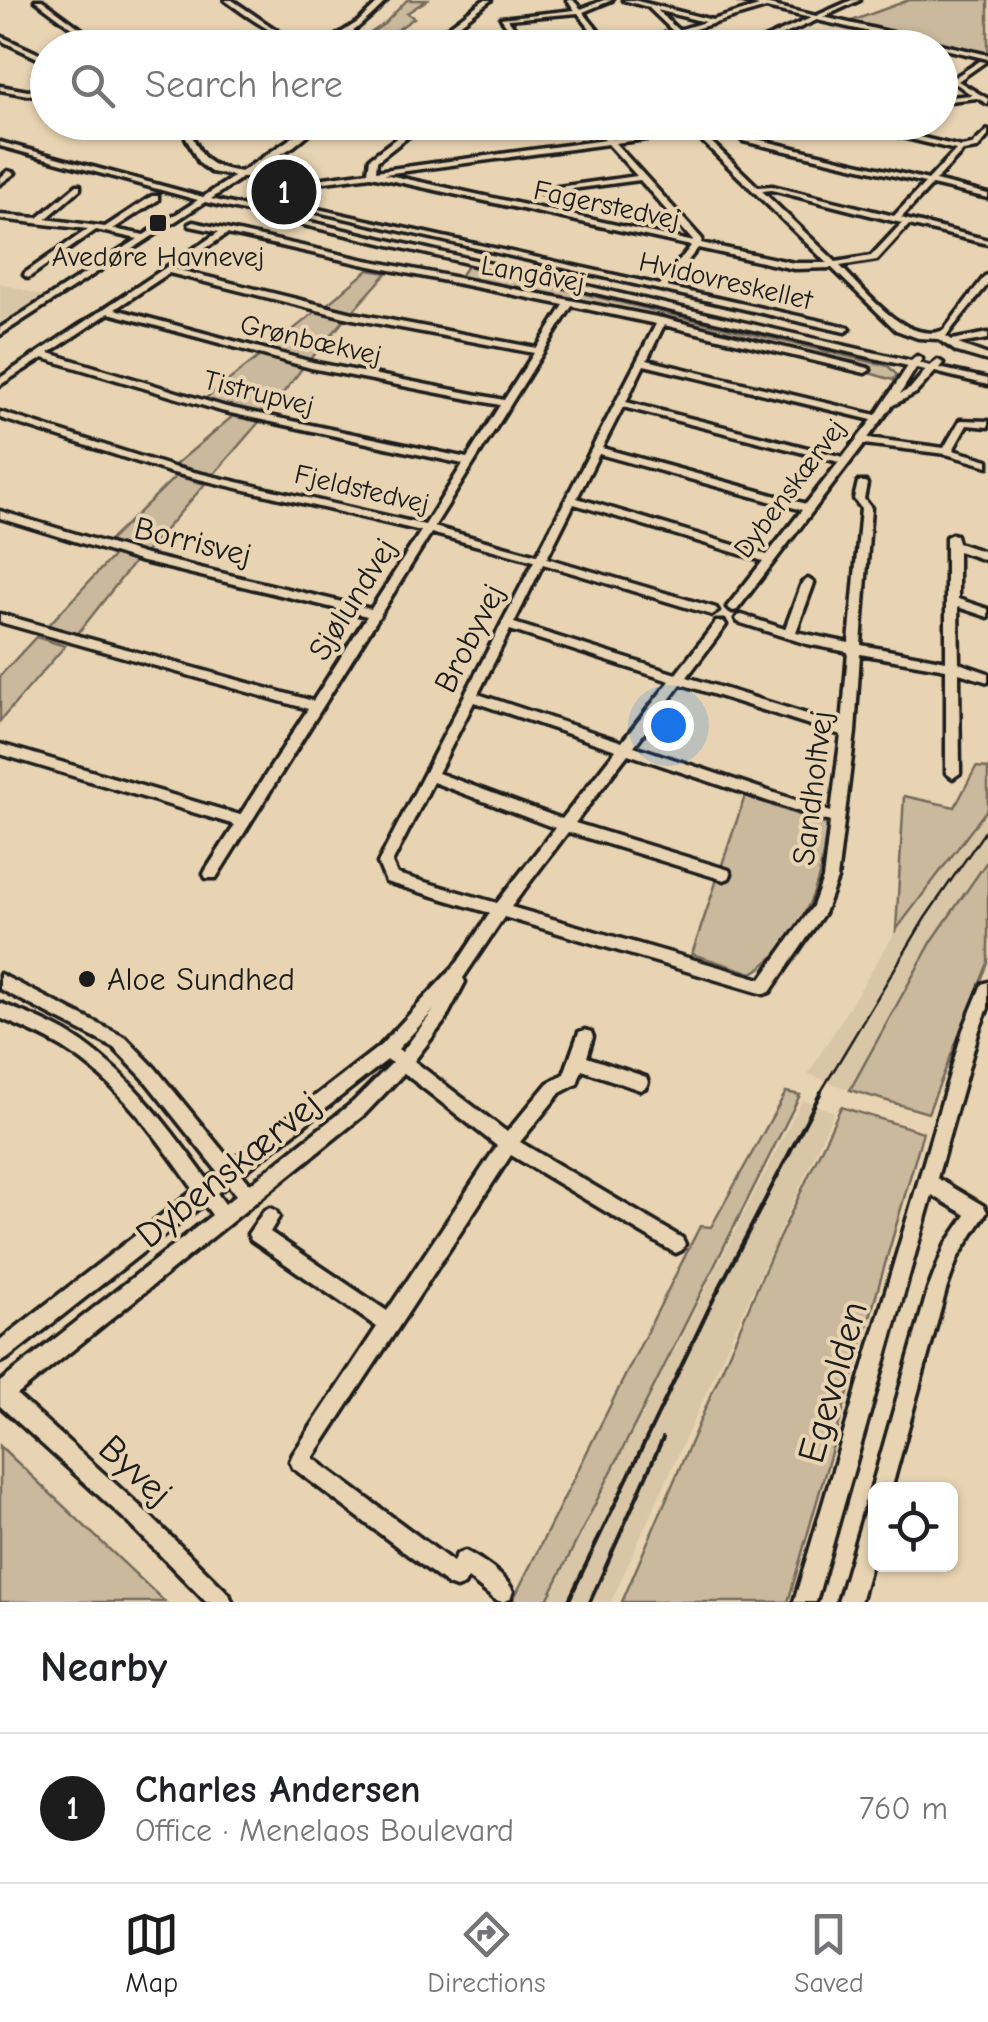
<!DOCTYPE html>
<meta charset="utf-8">
<style>
body{margin:0;font-family:"Comic Neue",sans-serif;background:#f6f6f6;color:#202124}
.controls{position:absolute;right:30px;bottom:30px;display:grid;overflow:hidden;border-radius:15px;box-shadow:0 2px 8px #0004}
.controls button{width:90px;height:90px;display:grid;place-items:center;padding:0;border:0;border-bottom:2px solid #e0e0e0;background:#fff;color:#202124;font:50px sans-serif}
.you{position:absolute;left:668px;top:725px;width:35px;height:35px;margin:-25px;border:8px solid #fff;border-radius:50%;background:#1a73e8;box-shadow:0 0 0 15px #1a73e833}
.badge{display:grid;place-items:center;width:65px;height:65px;border-radius:50%;background:#1c1c1c;color:#fff;font-size:32px;font-weight:700}
.pin{position:absolute;translate:-50% -50%;border:5px solid #fff;box-shadow:0 2px 10px #0006}
.list{margin:0;padding:0;list-style:none}
h2{display:flex;justify-content:space-between;align-items:center;height:130px;margin:0;padding:0 40px;font-size:42px}
h2 small{font-size:32px;font-weight:400;color:#757577}
.list li{display:grid;grid-template-columns:65px 1fr auto;gap:30px;align-items:center;box-sizing:border-box;height:150px;padding:0 40px;border-top:2px solid #e0e0e0}
.list b{display:block;font-size:38px;white-space:nowrap}
.list p{margin:0;font-size:32px;white-space:nowrap;color:#757577}
.list em{font-size:32px;font-style:normal;color:#757577}
.icon{flex:none;width:55px;height:55px;fill:none;stroke:currentColor;stroke-width:2;stroke-linecap:round;stroke-linejoin:round}
.map{position:relative;flex:none;width:988px;height:1602px;overflow:hidden}
.search{position:absolute;background:#fff;box-shadow:0 2px 8px #0004;left:30px;right:30px;top:30px;height:110px;display:flex;align-items:center;gap:25px;box-sizing:border-box;padding:0 35px;border-radius:55px;color:#757577;font-size:38px}
.sheet{height:280px;background:#fff}
nav{display:flex;justify-content:space-around;align-items:center;box-sizing:border-box;height:140px;border-top:2px solid #e0e0e0;background:#fff;font-size:28px;color:#757577}
nav a{display:grid;justify-items:center;gap:5px}
nav .on{color:#1c1c1c}
.map>svg:first-child{display:block}
.built{fill:#d9c6a7}
.green{fill:#cbb99d;stroke:#746a5c;stroke-width:2.5}
.lines{fill:none;stroke-linecap:round;stroke-linejoin:round}
.minor-casing{stroke:#1c1c1c;stroke-width:7}
.minor{fill:#e8d4b2;fill-rule:evenodd}
.tram-far1{stroke:#1c1c1c;stroke-width:2.5}
.tram{stroke:#1c1c1c;stroke-width:4}
.poi-dot{fill:#1c1c1c;stroke:#e8d4b2;stroke-width:4}
.labels{text-anchor:middle;stroke-width:8;stroke-linejoin:round;paint-order:stroke}
.far-street-label{font-size:28px;fill:#1c1c1c;stroke:#e8d4b2}
.far-poi-label{font-size:28px;fill:#1c1c1c;stroke:#e8d4b2}
.street-label{font-size:32px;fill:#1c1c1c;stroke:#e8d4b2}
.poi-label{font-size:32px;fill:#1c1c1c;stroke:#e8d4b2;text-anchor:start}
.near-street-label{font-size:38px;fill:#1c1c1c;stroke:#e8d4b2}
</style>
<div class="map">
<svg width="988" height="1602" viewBox="0 0 988 1602">
<rect width="100%" height="100%" fill="#e8d4b2"/>
<filter id="ink" filterUnits="userSpaceOnUse"><feTurbulence type="fractalNoise" baseFrequency=".01" numOctaves="2"/><feDisplacementMap in="SourceGraphic" scale="20" xChannelSelector="R" yChannelSelector="G"/><feConvolveMatrix kernelMatrix="1 2 1 2 8 2 1 2 1" color-interpolation-filters="sRGB"/></filter>
<g filter="url(#ink)">
<g class="built">
<polygon points="0,283 44,296 0,324"/>
<polygon points="988,808 988,860 932,941 850,1090 808,1074 896,931"/>
<polygon points="802,1100 834,1112 611,1602 546,1602"/>
</g>
<g class="green">
<polygon points="407,0 427,0 407,13 414,18 373,47 349,47 384,24"/>
<polygon points="909,0 988,0 988,54 849,22"/>
<polygon points="467,266 888,366 897,375 893,380 869,373 872,367 860,363 595,303 458,279"/>
<polygon points="368,270 387,273 352,312 325,306"/>
<polygon points="316,311 346,318 310,360 268,350"/>
<polygon points="261,355 304,366 266,415 205,399"/>
<polygon points="234,415 260,421 213,475 175,465"/>
<polygon points="176,476 205,484 145,553 107,543"/>
<polygon points="114,555 135,561 75,637 46,628"/>
<polygon points="36,637 65,646 0,721 0,676"/>
<polygon points="976,767 988,768 988,808 896,930 904,796 955,807"/>
<path d="M745,796L827,825C824,843 823,862 818,879C810,911 781,958 752,973L692,954Z"/>
<polygon points="988,860 988,963 928,1113 850,1090 932,941"/>
<polygon points="786,1092 800,1095 546,1602 512,1602 700,1226 711,1227"/>
<polygon points="841,1107 923,1132 788,1602 622,1602 773,1251"/>
<polygon points="0,1446 165,1602 0,1602"/>
</g>
<g class="lines">
<g class="minor-casing">
<g id="minor">
<polygon points="35,0 42,0 107,48 99,48"/>
<path d="M225,0H232L282,34L322,45L358,22L381,0H387C374,14 341,45 324,48C297,52 246,16 225,0Z"/>
<polygon points="484,0 491,0 428,48 420,48"/>
<polygon points="567,0 573,0 581,9 604,0 612,0 583,12 612,48 605,48 578,13 508,19 530,48 523,48 501,18 575,10"/>
<path d="M623,0H633L712,20L759,6L737,0H748L816,16L852,0H860L823,17L988,55V59L881,34L857,48H848L874,33L817,20L753,48H744L811,18L766,8L681,33L696,48H689L676,34L631,48H620L673,31L648,7ZM657,10L705,22L678,30Z"/>
<polygon points="0,36 48,58 48,63 0,40"/>
<polygon points="980,61 985,62 958,81 988,99 988,104 977,98 940,102 940,98 972,95 958,85 940,80 940,76 952,79"/>
<polygon points="0,86 28,91 48,88 48,92 28,95 0,90"/>
<path d="M178,122H185C203,156 200,165 241,172L315,122H323L294,146L249,174L295,182L368,172L370,158L411,127L396,122H455L419,128L377,161L376,171L605,140L589,122H596L612,139L690,129L693,126L697,128L725,124V122H761L737,127L748,137L928,180L956,150L873,130L864,122H872L877,127L961,147L972,145L988,130V136L977,149L963,151L935,181L988,194V198L932,185L901,218L988,240V244L909,225L877,260L840,266C865,290 906,346 944,330L985,276L988,275V284L946,336L952,340L988,333V339L958,344L988,355V361L957,352L938,339L918,338L896,330L832,268L794,269L698,248L667,287L848,327L850,329L845,332L300,208L304,206L660,285L691,246L371,176L295,186L243,177L211,199L911,361L917,356L922,359L919,363L930,366L938,360L943,363L939,368L988,379V385L935,372L916,393L893,405L868,438L944,448L960,420L988,421V427L967,425L953,450L988,460V466L946,454L864,444L737,610L733,611L727,607L763,561L574,504L547,558L716,608L718,611L712,615L543,564L514,623L676,674L716,622H724L726,625L724,628L687,677L842,725L848,652L807,644L738,622L736,619L738,616L742,615L785,629L802,583L808,579L814,583L796,632L849,643L861,508L854,499L858,482H866L867,484L864,499L871,508L861,645L946,661V537L952,534L956,535L958,543L988,553V561L958,551V599L988,609V617L958,607L959,663L988,673V682L959,673L960,773L953,778L946,773V669L860,654L855,732L837,879L824,913L770,992L764,994L504,917L463,978L465,982L444,1022L414,1061L507,1132L548,1083L564,1074L579,1032L585,1030L591,1032L593,1037L587,1057L646,1077L648,1082L646,1087L640,1090L582,1070L577,1084L560,1093L520,1142L682,1238L685,1244L682,1250L676,1253L670,1250L511,1155L313,1458L453,1562L457,1554L465,1551C481,1559 505,1575 513,1591L510,1599L502,1602L494,1599L468,1578L464,1585L456,1588L448,1585L293,1468L290,1461L293,1454L377,1327L251,1240L248,1234L264,1211L270,1208L276,1211L279,1217L270,1232L387,1311L497,1146L404,1073L365,1114L17,1395L143,1509L229,1594L232,1602H206L129,1523L0,1406V1382L212,1215L204,1204L7,1359L0,1362V1340L194,1190C157,1138 118,1082 63,1048C43,1036 21,1027 0,1018V1003C28,1014 59,1026 83,1043C134,1079 171,1130 207,1179L218,1172L143,1078L114,1048L0,989V974L126,1038L155,1068L231,1161L381,1045L458,962L490,913L386,882L378,863L534,561L431,533L216,878H206L204,874L206,870L235,825L0,754V744L240,815L308,709L0,622V614L313,701L367,616L139,561L0,518V511L146,555L371,609L421,531L169,472L0,418V412L176,468L425,525L463,464L221,411L43,358L0,385V378L219,232L190,226L189,224L193,222L361,259L662,318L868,368L870,370L865,373L664,325L647,360L876,415L908,366L205,202L0,335V328L138,239L96,230L28,278L24,275L25,273L88,229L0,219V215L38,218L77,185H80V189L46,219L105,227L152,196H158V200L113,229L144,235L198,200L0,146V142L203,197L235,176L211,172L199,163ZM729,128L743,141L925,183L894,216L772,186L758,187L701,132ZM694,133L827,263H794L701,243L702,239L615,143ZM608,144L637,176L544,189L540,191L541,193L640,180L694,242L384,174ZM772,190L893,221L902,223L871,256L836,262L762,191ZM227,234L361,264L564,305L537,348L353,313L175,269ZM169,273L353,319L534,353L504,400L312,362L115,309ZM572,306L656,324L537,555L434,527ZM109,313L311,368L500,405L467,458L226,407L49,353ZM644,365L872,420L843,457L626,402ZM916,368L926,370L910,389L900,394ZM623,407L839,462L806,504L602,448ZM599,454L802,510L767,555L577,498ZM510,630L670,681L622,742L478,694ZM681,684L841,735L831,812L634,746ZM474,702L616,750L562,819L438,773ZM628,754L830,822L823,879L813,906L761,979L511,907L568,832L724,880L729,878L731,874L729,870L575,823ZM433,782L555,828L497,903L397,874L392,863ZM434,1010L402,1052L398,1049ZM387,1060L392,1063L353,1102L250,1184L242,1174ZM228,1185L236,1195L225,1204L217,1193Z"/>
<polygon points="8,171 15,173 0,184 0,178"/>
<polygon points="988,982 988,1008 979,1030 937,1178 984,1206 987,1212 958,1257 946,1290 891,1490 876,1490 876,1546 860,1602 838,1602 866,1507 869,1500 874,1497 871,1490 928,1290 945,1246 966,1215 932,1195 816,1602 794,1602 963,1030 982,984"/>
</g>
</g>
<use href="#minor" class="minor"/>
<polyline class="tram-far1" points="819,1095 925,918 988,827"/>
<g class="tram">
<polyline points="568,1602 711,1304 821,1092"/>
<polyline points="590,1602 663,1438"/>
</g>
</g>
</g>
<g class="poi-dot">
<rect x="148" y="213" width="20" height="20" rx="5"/>
<circle cx="87" cy="979" r="10"/>
</g>
<g class="labels">
<g class="far-street-label">
<text transform="translate(607 204) rotate(12)" y="10">Fagerstedvej</text>
<text transform="translate(533 273) rotate(10)" y="10">Langåvej</text>
<text transform="translate(726 280) rotate(13)" y="10">Hvidovreskellet</text>
<text transform="translate(311 339) rotate(13)" y="10">Grønbækvej</text>
<text transform="translate(259 392) rotate(14)" y="10">Tistrupvej</text>
<text transform="translate(362 488) rotate(13)" y="10">Fjeldstedvej</text>
<text transform="translate(789 488) rotate(-53)" y="10">Dybenskærvej</text>
</g>
<g class="far-poi-label">
<text x="158" y="266">Avedøre Havnevej</text>
</g>
<g class="street-label">
<text transform="translate(193 541) rotate(14)" y="11">Borrisvej</text>
<text transform="translate(352 599) rotate(-58)" y="11">Sjølundvej</text>
<text transform="translate(469 638) rotate(-63)" y="11">Brobyvej</text>
<text transform="translate(812 788) rotate(-83)" y="11">Sandholtvej</text>
</g>
<g class="poi-label">
<text x="107" y="990">Aloe Sundhed</text>
</g>
<g class="near-street-label">
<text transform="translate(228 1169) rotate(-39)" y="13">Dybenskærvej</text>
<text transform="translate(832 1382) rotate(-74)" y="13">Egevolden</text>
<text transform="translate(136 1470) rotate(43)" y="13">Byvej</text>
</g>
</g>
</svg>
<div class="controls">
<button><svg class="icon" aria-label="locate" viewBox="0 0 24 24"><circle cx="12" cy="12" r="6"/><path d="M12 2v4M12 18v4M2 12h4M18 12h4"/></svg></button>
</div>
<div class="you"></div>
<div class="pin badge" style="left:284px;top:192px">1</div>
<div class="search"><svg class="icon" aria-label="search" viewBox="0 0 24 24"><circle cx="10" cy="10" r="6"/><path d="M15 15l6 6"/></svg>Search here</div>
</div>
<section class="sheet">
<h2>Nearby<small></small></h2>
<ul class="list">
<li><span class="badge">1</span><div><b>Charles Andersen</b><p>Office · Menelaos Boulevard</p></div><em>760 m</em></li>
</ul>
</section>
<nav>
<a class="on"><svg class="icon" aria-label="map" viewBox="0 0 24 24"><path d="M3 6l6-2 6 2 6-2v14l-6 2-6-2-6 2zM9 4v14M15 6v14"/></svg>Map</a>
<a><svg class="icon" aria-label="directions" viewBox="0 0 24 24"><path d="M12 3l9 9-9 9-9-9zM9 14v-3h6M13 9l2 2-2 2"/></svg>Directions</a>
<a><svg class="icon" aria-label="saved" viewBox="0 0 24 24"><path d="M7 4h10v16l-5-4-5 4z"/></svg>Saved</a>
</nav>
